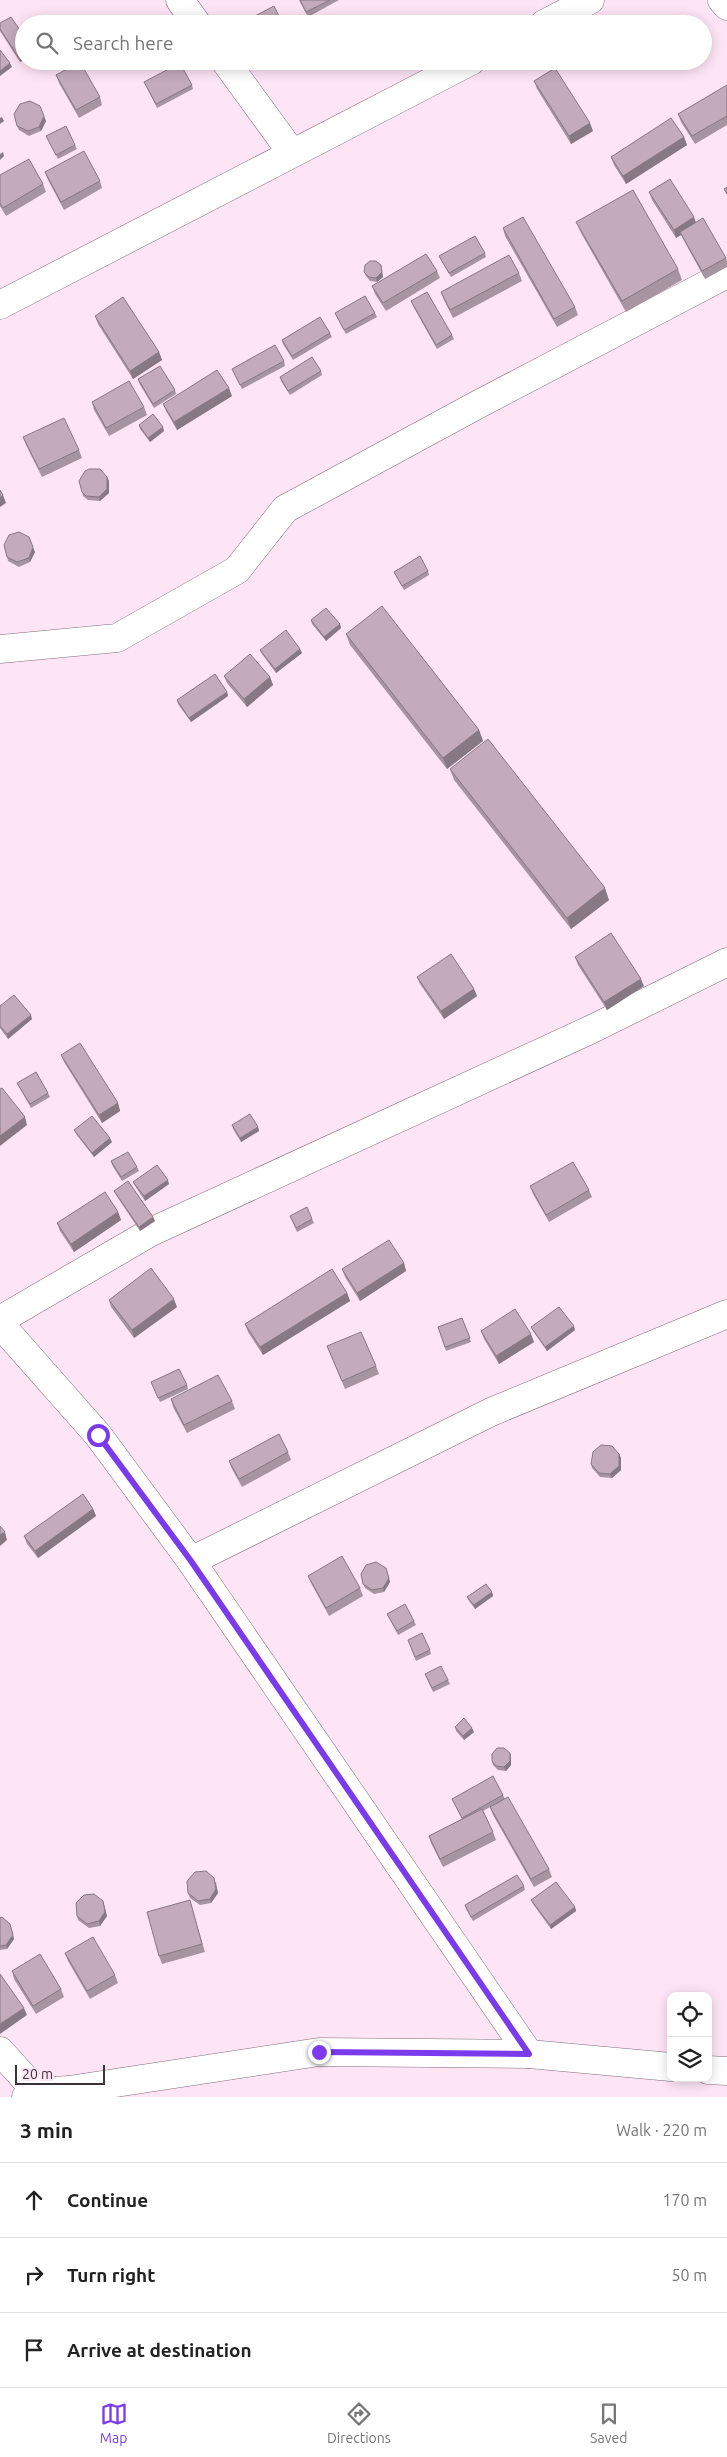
<!DOCTYPE html>
<meta charset="utf-8">
<style>
body{margin:0;font-family:Ubuntu,sans-serif;background:#f2f2f2;color:#222}
.controls{position:absolute;right:15px;bottom:15px;display:grid;overflow:hidden;border-radius:10px;box-shadow:0 2px 12px #0003}
.controls button{width:45px;height:45px;display:grid;place-items:center;padding:0;border:0;border-bottom:1px solid #e0e0e0;background:#fff;color:#222;font:25px sans-serif}
.scale{position:absolute;left:15px;bottom:12px;width:90px;box-sizing:border-box;padding-left:5px;border:2px solid #3c3339;border-top:0;font-size:14px;line-height:18px;white-space:nowrap;color:#3c3339;-webkit-text-stroke:4px #fee5f6;paint-order:stroke}
.stop{position:absolute;width:15px;height:15px;margin:-11px;border:4px solid #7c3aed;border-radius:50%;background:#fff}
.stop.end{background:#7c3aed;border-color:#fff;box-shadow:0 1px 5px #0008}
.list{margin:0;padding:0;list-style:none}
h2{display:flex;justify-content:space-between;align-items:center;height:65px;margin:0;padding:0 20px;font-size:21px}
h2 small{font-size:16px;font-weight:400;color:#767676}
.list li{display:grid;grid-template-columns:32px 1fr auto;gap:15px;align-items:center;box-sizing:border-box;height:75px;padding:0 20px;border-top:1px solid #e0e0e0}
.list b{display:block;font-size:19px;white-space:nowrap}
.list em{font-size:16px;font-style:normal;color:#767676}
.icon{flex:none;width:28px;height:28px;fill:none;stroke:currentColor;stroke-width:2;stroke-linecap:round;stroke-linejoin:round}
.map{position:relative;flex:none;width:727px;height:2097px;overflow:hidden}
.search{position:absolute;background:#fff;box-shadow:0 2px 12px #0003;left:15px;right:15px;top:15px;height:55px;display:flex;align-items:center;gap:12px;box-sizing:border-box;padding:0 18px;border-radius:28px;color:#767676;font-size:19px}
.sheet{height:290px;background:#fff}
nav{display:flex;justify-content:space-around;align-items:center;box-sizing:border-box;height:70px;border-top:1px solid #e0e0e0;background:#fff;font-size:14px;color:#767676}
nav a{display:grid;justify-items:center;gap:2px}
nav .on{color:#7c3aed}
.map>svg:first-child{display:block}
.lines{fill:none;stroke-linecap:round;stroke-linejoin:round}
.minor-casing{stroke:#806b7a;stroke-width:29}
.minor{stroke:#fff;stroke-width:28}
.wall{fill:#a893a1}
.shaded-wall{fill:#887883}
.building{fill:#c3abbb;stroke:#887883}
.route{stroke:#7c3aed;stroke-width:6}
</style>
<div class="map">
<svg width="727" height="2097" viewBox="0 0 727 2097">
<rect width="100%" height="100%" fill="#fee5f6"/>
<g class="lines">
<g class="minor-casing">
<g id="minor">
<polyline points="180,0 197,24"/>
<polyline points="722,0 727,6"/>
<polyline points="544,24 590,0"/>
<polyline points="225,61 292,153"/>
<polyline points="0,305 471,61"/>
<polyline points="0,649 117,638 237,570 285,509 477,405 727,274"/>
<polyline points="0,1320 151,1232 592,1029 727,962"/>
<polyline points="0,1324 98,1435 191,1561 529,2054"/>
<polyline points="191,1561 491,1412 727,1314"/>
<polyline points="0,2051 37,2092"/>
<polyline points="708,2070 727,2071"/>
<polyline points="26,2097 37,2092 69,2090 319,2052 529,2054 671,2067"/>
</g>
</g>
<use href="#minor" class="minor"/>
</g>
<g class="wall">
<polygon points="299,0 339,0 308,17"/>
<polygon points="0,23 24,36 24,60 20,62 0,31"/>
<polygon points="56,75 100,97 102,105 79,118 59,83"/>
<polygon points="534,81 593,131 571,144 537,89"/>
<polygon points="144,82 192,85 193,89 157,108"/>
<polygon points="727,85 727,125 695,144 681,122 678,114"/>
<polygon points="46,121 41,131 29,136 19,130 17,126"/>
<polygon points="46,136 75,145 77,149 58,159"/>
<polygon points="684,137 687,145 626,184 614,165 611,157"/>
<polygon points="45,172 100,181 102,188 64,210 48,180"/>
<polygon points="0,175 43,184 46,192 6,216 0,206"/>
<polygon points="649,192 696,223 726,258 727,261 727,267 705,279 683,239 681,235 676,238 652,200"/>
<polygon points="576,222 678,269 682,280 626,312 581,233"/>
<polygon points="503,228 575,307 578,315 557,327 505,236"/>
<polygon points="485,253 486,257 451,277 441,260 439,256"/>
<polygon points="381,265 383,277 377,282 370,281 366,276 364,272"/>
<polygon points="437,271 440,278 386,311 375,294 372,286"/>
<polygon points="519,273 522,281 453,318 444,300 441,292"/>
<polygon points="411,301 452,335 454,339 437,349 413,306"/>
<polygon points="335,313 375,313 377,317 346,334"/>
<polygon points="95,316 159,352 162,360 133,379 98,324"/>
<polygon points="330,333 332,337 293,360 283,344 282,340"/>
<polygon points="284,361 285,366 242,389 232,369"/>
<polygon points="321,371 322,375 290,395 281,381 280,377"/>
<polygon points="138,379 175,390 176,394 154,408 139,383"/>
<polygon points="232,396 177,430 166,411 163,404"/>
<polygon points="92,402 144,407 147,415 109,436 94,410"/>
<polygon points="139,425 164,431 150,442 140,429"/>
<polygon points="23,437 79,450 82,458 42,477 26,445"/>
<polygon points="107,477 109,481 109,493 100,501 88,500 83,496 82,492"/>
<polygon points="35,552 30,562 19,567 8,561 7,557"/>
<polygon points="428,571 429,575 404,590 394,572"/>
<polygon points="311,620 340,624 341,628 326,641 312,624"/>
<polygon points="346,634 479,730 483,741 447,769 350,645"/>
<polygon points="300,649 302,653 276,673 262,654 260,650"/>
<polygon points="224,676 270,677 273,685 247,707 227,683"/>
<polygon points="227,692 228,696 191,722 178,704 177,700"/>
<polygon points="450,769 609,900 571,929 454,780"/>
<polygon points="575,957 644,986 607,1010 578,965"/>
<polygon points="417,977 474,989 477,996 444,1019 420,984"/>
<polygon points="0,1006 32,1019 8,1039 0,1028"/>
<polygon points="61,1055 118,1103 120,1111 102,1123 64,1062"/>
<polygon points="17,1083 48,1093 50,1097 31,1108 19,1087"/>
<polygon points="232,1125 258,1127 259,1131 241,1142 233,1129"/>
<polygon points="74,1130 112,1142 94,1157 76,1134"/>
<polygon points="111,1161 137,1167 139,1171 122,1181 112,1165"/>
<polygon points="133,1182 169,1184 145,1201 135,1186"/>
<polygon points="530,1186 589,1190 592,1197 549,1222 533,1194"/>
<polygon points="114,1191 153,1217 155,1221 140,1231 116,1195"/>
<polygon points="118,1212 121,1220 74,1252 60,1231 57,1223"/>
<polygon points="290,1216 312,1219 314,1223 297,1232"/>
<polygon points="404,1263 406,1271 360,1301 345,1277 342,1269"/>
<polygon points="347,1293 350,1301 263,1355 248,1332 245,1324"/>
<polygon points="109,1300 177,1307 134,1338 111,1307"/>
<polygon points="462,1318 471,1342 446,1351 438,1327"/>
<polygon points="531,1327 575,1330 547,1351 533,1331"/>
<polygon points="481,1331 534,1342 499,1364 484,1339"/>
<polygon points="327,1346 376,1366 379,1374 345,1389"/>
<polygon points="151,1382 187,1385 188,1389 160,1402"/>
<polygon points="171,1399 232,1401 235,1409 187,1433 173,1407"/>
<polygon points="288,1452 291,1460 242,1487 232,1469 229,1461"/>
<polygon points="619,1454 621,1458 621,1470 612,1478 600,1477 592,1468 591,1464"/>
<polygon points="93,1509 96,1516 38,1558 27,1544 24,1536"/>
<polygon points="386,1568 390,1582 384,1592 374,1594 365,1588 363,1584"/>
<polygon points="308,1576 360,1588 363,1596 329,1616 311,1583"/>
<polygon points="492,1592 493,1596 475,1609 469,1601 467,1597"/>
<polygon points="387,1614 414,1621 416,1625 398,1635"/>
<polygon points="408,1640 430,1650 431,1654 416,1661"/>
<polygon points="425,1674 448,1680 450,1684 433,1692"/>
<polygon points="455,1727 474,1732 464,1740 456,1731"/>
<polygon points="510,1753 511,1757 511,1765 506,1771 498,1770 493,1765 492,1761"/>
<polygon points="503,1795 505,1799 549,1869 552,1877 534,1887 493,1815 490,1807 483,1811 493,1832 496,1840 443,1867 431,1843 429,1836 462,1819 452,1799"/>
<polygon points="216,1882 218,1893 211,1903 200,1905 190,1898 188,1893"/>
<polygon points="524,1886 525,1890 473,1921 466,1909 465,1905"/>
<polygon points="531,1900 575,1907 576,1911 551,1929 533,1904"/>
<polygon points="103,1901 107,1916 100,1926 89,1928 78,1920 77,1916"/>
<polygon points="192,1908 205,1952 162,1964 159,1956"/>
<polygon points="0,1918 10,1924 14,1939 7,1949 0,1950"/>
<polygon points="65,1953 115,1975 118,1983 90,1999 68,1961"/>
<polygon points="12,1971 61,1989 64,1997 36,2014 14,1979"/>
</g>
<g class="shaded-wall">
<polygon points="24,55 24,60 20,62 19,58"/>
<polygon points="10,63 12,67 0,76 0,71"/>
<polygon points="44,116 46,121 41,131 39,127"/>
<polygon points="2,117 4,121 0,124 0,118"/>
<polygon points="590,123 593,131 571,144 569,136"/>
<polygon points="684,137 687,145 626,184 623,176"/>
<polygon points="3,152 4,156 0,160 0,154"/>
<polygon points="694,217 697,225 680,232 681,235 676,238 674,230"/>
<polygon points="381,265 383,277 377,282 376,278"/>
<polygon points="159,352 162,360 133,379 130,371"/>
<polygon points="229,388 232,396 177,430 174,422"/>
<polygon points="163,427 164,431 150,442 148,438"/>
<polygon points="107,477 109,481 109,493 100,501 99,497"/>
<polygon points="3,495 6,503 0,507 0,498"/>
<polygon points="33,547 35,552 30,562 29,558"/>
<polygon points="340,624 341,628 326,641 324,637"/>
<polygon points="300,649 302,653 276,673 275,669"/>
<polygon points="270,677 273,685 247,707 244,699"/>
<polygon points="227,692 228,696 191,722 189,718"/>
<polygon points="479,730 483,741 447,769 443,758"/>
<polygon points="605,888 609,900 571,929 567,918"/>
<polygon points="641,979 644,986 607,1010 604,1002"/>
<polygon points="474,989 477,996 444,1019 441,1011"/>
<polygon points="31,1015 32,1019 8,1039 7,1034"/>
<polygon points="118,1103 120,1111 102,1123 99,1115"/>
<polygon points="25,1117 27,1125 0,1146 0,1136"/>
<polygon points="258,1127 259,1131 241,1142 240,1138"/>
<polygon points="110,1138 112,1142 94,1157 92,1153"/>
<polygon points="168,1180 169,1184 145,1201 144,1196"/>
<polygon points="118,1212 121,1220 74,1252 71,1244"/>
<polygon points="153,1217 155,1221 140,1231 139,1227"/>
<polygon points="404,1263 406,1271 360,1301 357,1293"/>
<polygon points="347,1293 350,1301 263,1355 260,1347"/>
<polygon points="174,1299 177,1307 134,1338 132,1330"/>
<polygon points="574,1326 575,1330 547,1351 545,1347"/>
<polygon points="531,1334 534,1342 499,1364 496,1356"/>
<polygon points="619,1454 621,1458 621,1470 612,1478 610,1474"/>
<polygon points="93,1509 96,1516 38,1558 35,1551"/>
<polygon points="5,1532 7,1540 0,1546 0,1535"/>
<polygon points="386,1568 390,1582 384,1592 383,1588"/>
<polygon points="492,1592 493,1596 475,1609 474,1605"/>
<polygon points="472,1728 474,1732 464,1740 463,1736"/>
<polygon points="510,1753 511,1757 511,1765 506,1771 504,1767"/>
<polygon points="214,1878 218,1893 211,1903 210,1899"/>
<polygon points="103,1901 107,1916 100,1926 99,1921"/>
<polygon points="575,1907 576,1911 551,1929 550,1925"/>
<polygon points="10,1924 14,1939 7,1949 6,1945"/>
<polygon points="24,2008 27,2015 0,2034 0,2024"/>
</g>
<g class="building">
<polygon points="300,0 330,0 306,12"/>
<polygon points="274,6 283,24 240,24"/>
<polygon points="11,17 24,36 24,55 19,58 0,29 0,23"/>
<polygon points="0,50 10,63 0,71"/>
<polygon points="80,62 100,97 76,110 56,75"/>
<polygon points="180,63 192,85 156,104 144,82"/>
<polygon points="555,68 590,123 569,136 534,81"/>
<polygon points="727,85 727,116 692,136 678,114"/>
<polygon points="30,101 40,106 44,116 39,127 28,131 17,126 14,114 20,104"/>
<polygon points="671,118 684,137 623,176 611,157"/>
<polygon points="66,126 75,145 56,155 46,136"/>
<polygon points="84,151 100,181 61,202 45,172"/>
<polygon points="29,159 43,184 3,208 0,203 0,175"/>
<polygon points="670,179 694,217 674,230 649,192"/>
<polygon points="727,187 727,194 724,189"/>
<polygon points="633,190 678,269 622,301 576,222"/>
<polygon points="523,217 575,307 554,319 503,228"/>
<polygon points="703,218 726,258 702,271 680,232"/>
<polygon points="475,236 485,253 449,273 439,256"/>
<polygon points="426,254 437,271 383,303 372,286"/>
<polygon points="509,255 519,273 450,310 441,292"/>
<polygon points="370,261 376,261 381,265 382,272 376,278 369,277 364,272 365,265"/>
<polygon points="427,292 452,335 436,345 411,301"/>
<polygon points="365,296 375,313 344,330 335,313"/>
<polygon points="123,297 159,352 130,371 95,316"/>
<polygon points="320,317 330,333 292,356 282,340"/>
<polygon points="275,345 284,361 240,385 232,369"/>
<polygon points="312,357 321,371 288,391 280,377"/>
<polygon points="160,366 175,390 153,404 138,379"/>
<polygon points="217,370 229,388 174,422 163,404"/>
<polygon points="129,381 144,407 106,428 92,402"/>
<polygon points="153,414 163,427 148,438 139,425"/>
<polygon points="64,418 79,450 39,469 23,437"/>
<polygon points="89,469 100,469 107,477 107,489 99,497 86,496 82,492 79,481 85,471"/>
<polygon points="0,490 3,495 0,498"/>
<polygon points="19,532 29,537 33,547 29,558 17,562 7,557 4,545 9,535"/>
<polygon points="420,556 428,571 402,586 394,572"/>
<polygon points="382,606 479,730 443,758 346,634"/>
<polygon points="326,608 340,624 324,637 311,620"/>
<polygon points="286,630 300,649 275,669 260,650"/>
<polygon points="250,654 270,677 244,699 224,676"/>
<polygon points="215,674 227,692 189,718 177,700"/>
<polygon points="488,739 605,888 567,918 450,769"/>
<polygon points="611,933 641,979 604,1002 575,957"/>
<polygon points="451,954 474,989 441,1011 417,977"/>
<polygon points="14,995 31,1015 7,1034 0,1026 0,1006"/>
<polygon points="80,1043 118,1103 99,1115 61,1055"/>
<polygon points="36,1072 48,1093 30,1104 17,1083"/>
<polygon points="2,1088 25,1117 0,1136 0,1089"/>
<polygon points="250,1114 258,1127 240,1138 232,1125"/>
<polygon points="92,1116 110,1138 92,1153 74,1130"/>
<polygon points="128,1152 137,1167 121,1177 111,1161"/>
<polygon points="573,1162 589,1190 546,1215 530,1186"/>
<polygon points="157,1165 168,1180 144,1196 133,1182"/>
<polygon points="128,1181 153,1217 139,1227 114,1191"/>
<polygon points="105,1192 118,1212 71,1244 57,1223"/>
<polygon points="307,1207 312,1219 296,1228 290,1216"/>
<polygon points="389,1240 404,1263 357,1293 342,1269"/>
<polygon points="151,1268 174,1299 132,1330 109,1300"/>
<polygon points="332,1269 347,1293 260,1347 245,1324"/>
<polygon points="559,1307 574,1326 545,1347 531,1327"/>
<polygon points="515,1309 531,1334 496,1356 481,1331"/>
<polygon points="462,1318 470,1338 445,1347 438,1327"/>
<polygon points="361,1332 376,1366 342,1381 327,1346"/>
<polygon points="179,1369 187,1385 158,1398 151,1382"/>
<polygon points="218,1375 232,1401 184,1425 171,1399"/>
<polygon points="279,1434 288,1452 239,1479 229,1461"/>
<polygon points="601,1445 612,1446 619,1454 619,1466 610,1474 599,1473 591,1464 593,1452"/>
<polygon points="83,1494 93,1509 35,1551 24,1536"/>
<polygon points="0,1526 5,1532 0,1535"/>
<polygon points="342,1556 360,1588 326,1608 308,1576"/>
<polygon points="376,1562 386,1568 389,1578 383,1588 372,1590 363,1584 361,1574 366,1565"/>
<polygon points="486,1584 492,1592 474,1605 467,1597"/>
<polygon points="405,1604 414,1621 397,1631 387,1614"/>
<polygon points="422,1633 430,1650 415,1657 408,1640"/>
<polygon points="441,1666 448,1680 432,1688 425,1674"/>
<polygon points="464,1718 472,1728 463,1736 455,1727"/>
<polygon points="497,1748 504,1748 510,1753 510,1761 504,1767 496,1766 492,1761 492,1754"/>
<polygon points="493,1776 503,1795 462,1818 452,1799"/>
<polygon points="508,1797 549,1869 531,1879 490,1807"/>
<polygon points="482,1809 493,1832 440,1859 429,1836"/>
<polygon points="206,1871 214,1878 216,1889 210,1899 198,1901 188,1893 187,1881 195,1872"/>
<polygon points="517,1875 524,1886 471,1917 465,1905"/>
<polygon points="556,1882 575,1907 550,1925 531,1900"/>
<polygon points="94,1894 103,1901 105,1912 99,1921 87,1924 77,1916 76,1903 84,1895"/>
<polygon points="190,1900 202,1944 159,1956 147,1912"/>
<polygon points="2,1917 10,1924 13,1935 6,1945 0,1946 0,1918"/>
<polygon points="93,1937 115,1975 87,1991 65,1953"/>
<polygon points="40,1954 61,1989 33,2006 12,1971"/>
<polygon points="0,1974 24,2008 0,2024"/>
</g>
<g class="lines">
<polyline class="route" points="98,1435 191,1561 529,2054 319,2052"/>
</g>
</svg>
<div class="controls">
<button><svg class="icon" aria-label="locate" viewBox="0 0 24 24"><circle cx="12" cy="12" r="6"/><path d="M12 2v4M12 18v4M2 12h4M18 12h4"/></svg></button>
<button><svg class="icon" aria-label="layers" viewBox="0 0 24 24"><path d="M12 4l9 5-9 5-9-5zM3 14l9 5 9-5"/></svg></button>
</div>
<div class="scale">20 m</div>
<div class="stop" style="left:98px;top:1435px"></div>
<div class="stop end" style="left:319px;top:2052px"></div>
<div class="search"><svg class="icon" aria-label="search" viewBox="0 0 24 24"><circle cx="10" cy="10" r="6"/><path d="M15 15l6 6"/></svg>Search here</div>
</div>
<section class="sheet">
<h2>3 min<small>Walk · 220 m</small></h2>
<ul class="list">
<li><svg class="icon" aria-label="ahead" viewBox="0 0 24 24"><path d="M12 20V5M6 11l6-6 6 6"/></svg><div><b>Continue</b></div><em>170 m</em></li>
<li><svg class="icon" aria-label="right" viewBox="0 0 24 24"><path d="M7 20v-9h11M14 6l5 5-5 5"/></svg><div><b>Turn right</b></div><em>50 m</em></li>
<li><svg class="icon" aria-label="arrive" viewBox="0 0 24 24"><path d="M6 21V4h12l-3 4 3 4H6"/></svg><div><b>Arrive at destination</b></div></li>
</ul>
</section>
<nav>
<a class="on"><svg class="icon" aria-label="map" viewBox="0 0 24 24"><path d="M3 6l6-2 6 2 6-2v14l-6 2-6-2-6 2zM9 4v14M15 6v14"/></svg>Map</a>
<a><svg class="icon" aria-label="directions" viewBox="0 0 24 24"><path d="M12 3l9 9-9 9-9-9zM9 14v-3h6M13 9l2 2-2 2"/></svg>Directions</a>
<a><svg class="icon" aria-label="saved" viewBox="0 0 24 24"><path d="M7 4h10v16l-5-4-5 4z"/></svg>Saved</a>
</nav>
